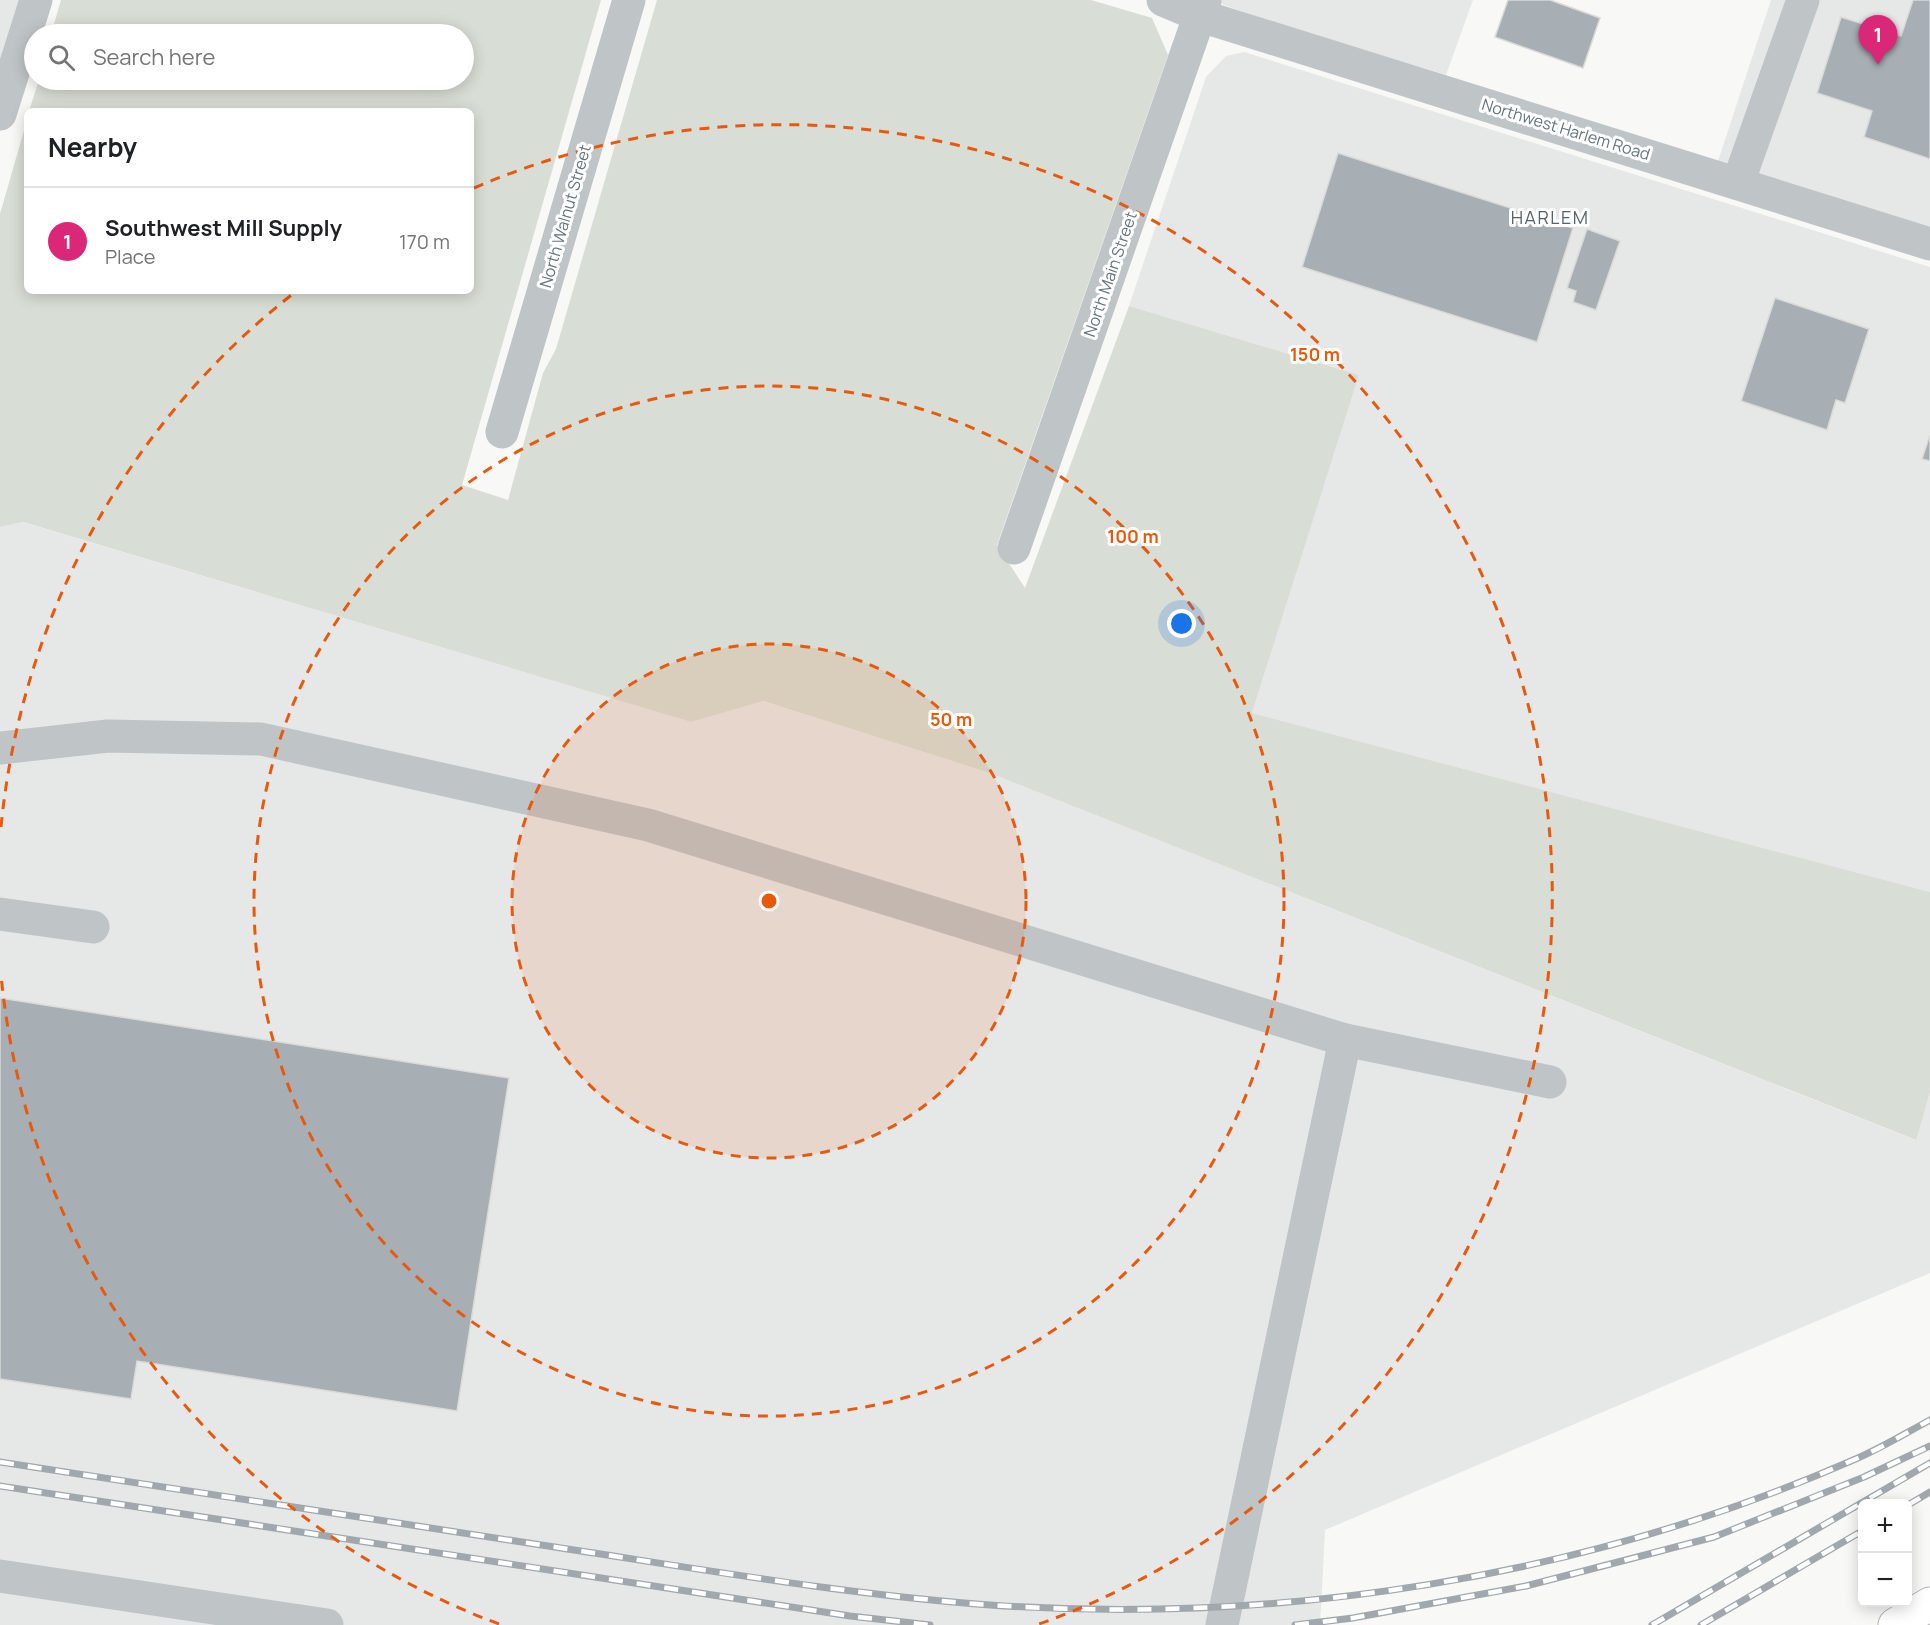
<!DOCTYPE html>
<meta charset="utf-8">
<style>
body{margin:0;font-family:Manrope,sans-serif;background:#f2f2f2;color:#202124}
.controls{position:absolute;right:18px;bottom:18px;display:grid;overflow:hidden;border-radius:9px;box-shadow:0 3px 15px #0003}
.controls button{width:54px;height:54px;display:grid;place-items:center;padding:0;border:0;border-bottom:2px solid #e0e0e0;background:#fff;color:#202124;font:30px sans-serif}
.you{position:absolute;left:1182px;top:624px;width:21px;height:21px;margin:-15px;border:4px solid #fff;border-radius:50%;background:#1a73e8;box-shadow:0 0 0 9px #1a73e833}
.badge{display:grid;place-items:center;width:39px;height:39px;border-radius:50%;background:#db2777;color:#fff;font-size:20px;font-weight:700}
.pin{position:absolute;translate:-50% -50px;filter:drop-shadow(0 2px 3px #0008)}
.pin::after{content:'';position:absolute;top:32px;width:21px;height:18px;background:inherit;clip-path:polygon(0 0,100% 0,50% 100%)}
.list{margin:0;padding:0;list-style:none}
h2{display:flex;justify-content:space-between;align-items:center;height:78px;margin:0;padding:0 24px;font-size:26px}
h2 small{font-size:20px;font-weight:400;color:#757577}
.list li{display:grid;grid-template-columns:39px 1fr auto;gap:18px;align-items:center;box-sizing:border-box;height:108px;padding:0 24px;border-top:2px solid #e0e0e0}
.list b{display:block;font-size:22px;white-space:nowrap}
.list p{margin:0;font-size:20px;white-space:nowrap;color:#757577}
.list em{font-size:20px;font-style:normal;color:#757577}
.icon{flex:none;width:33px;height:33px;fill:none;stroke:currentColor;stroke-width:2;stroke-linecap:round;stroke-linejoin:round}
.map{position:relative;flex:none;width:1930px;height:1625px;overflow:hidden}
.search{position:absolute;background:#fff;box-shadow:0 3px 15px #0003;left:24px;top:24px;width:450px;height:66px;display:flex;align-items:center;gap:15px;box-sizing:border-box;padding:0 21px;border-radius:33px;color:#757577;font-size:22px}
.panel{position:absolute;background:#fff;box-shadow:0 3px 15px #0003;left:24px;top:108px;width:450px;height:186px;border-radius:9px}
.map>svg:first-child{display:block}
.built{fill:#e6e7e7}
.green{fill:#d8ddd5}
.building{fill:#a7afb5;stroke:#dadad8;stroke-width:1.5}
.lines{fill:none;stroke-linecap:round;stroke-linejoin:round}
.highway-casing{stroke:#b3b7ba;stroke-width:35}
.minor{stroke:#bfc4c7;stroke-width:33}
.highway{stroke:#fff;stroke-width:33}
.rail-casing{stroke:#a1a8ad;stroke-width:7}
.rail{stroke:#fff;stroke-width:4.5;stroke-dasharray:14;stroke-linecap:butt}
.ring{fill:none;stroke:#e8590c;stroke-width:3;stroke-dasharray:10 8}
.labels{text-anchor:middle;stroke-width:6;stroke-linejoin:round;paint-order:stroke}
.street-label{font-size:16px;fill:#65757f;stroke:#fff}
.neighbourhood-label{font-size:18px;letter-spacing:1.5px;fill:#57636b;stroke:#fff}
.centre{fill:#e8590c;stroke:#fff;stroke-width:3}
.ring-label{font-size:18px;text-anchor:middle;font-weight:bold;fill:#e8590c;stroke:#fff;stroke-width:6;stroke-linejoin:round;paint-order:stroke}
</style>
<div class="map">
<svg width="1930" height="1625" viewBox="0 0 1930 1625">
<rect width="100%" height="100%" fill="#f8f8f6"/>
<g class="built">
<polygon points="0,0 22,0 0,66"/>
<polygon points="1210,0 1473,0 1446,75 1269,21"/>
<polygon points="1771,0 1930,0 1930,229 1717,164"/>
<polygon points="1244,52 1930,267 1930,892 1252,713 1359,375 1129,306 1206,77 1226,56"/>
<polygon points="22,522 691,722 762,701 987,772 1915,1140 1930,1092 1930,1273 1325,1530 1320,1625 0,1625 0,527"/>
</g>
<polygon class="green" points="61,0 601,0 462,485 508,500 543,373 556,349 657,0 1091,0 1152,18 1168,55 997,545 1025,588 1129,306 1359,375 1252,713 1930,892 1930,1092 1916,1140 987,772 763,701 691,722 23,522 0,527 0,214 27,120 27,291 471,291 471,111 29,111 39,80 464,80 464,34 51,34"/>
<g class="building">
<polygon points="1508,0 1550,0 1600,18 1583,68 1495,37"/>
<polygon points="1913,0 1930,0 1930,159 1864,137 1872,111 1817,93 1841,17 1901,36"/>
<polygon points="1338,153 1573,228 1537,342 1302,267"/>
<polygon points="1587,229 1620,241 1596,310 1573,302 1576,291 1567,288"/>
<polygon points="1775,298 1869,329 1845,403 1836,400 1827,430 1741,401"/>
<polygon points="1930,435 1930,461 1922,459"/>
<polygon points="0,998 509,1078 457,1411 137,1361 131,1399 0,1379"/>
</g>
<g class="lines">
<g class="highway-casing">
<polyline id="highway" points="1895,1625 1930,1604"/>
</g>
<g class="minor">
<polyline points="1163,0 1201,16 1930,244"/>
<polyline points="0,114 36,0"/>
<polyline points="1738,183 1803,0"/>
<polyline points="502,432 629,0"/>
<polyline points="1014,548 1205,0"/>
<polyline points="0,748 108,736 261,739 648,825 1345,1040 1550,1082"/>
<polyline points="0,914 93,927"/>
<polyline points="0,1576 327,1625"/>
<polyline points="1222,1625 1345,1040"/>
</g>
<use href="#highway" class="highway"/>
<g class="rail-casing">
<g id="rail">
<path d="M0,1462C183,1490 365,1518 548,1546C695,1568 841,1594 990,1605C1282,1625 1582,1578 1851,1461C1878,1450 1904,1434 1930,1420"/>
<polyline points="0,1486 850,1616 930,1625"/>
<polyline points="1908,1505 1930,1492"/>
<polyline points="1295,1625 1353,1618 1526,1586 1714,1537 1864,1477 1930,1446"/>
<polyline points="1652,1625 1930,1463"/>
<polyline points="1701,1625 1862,1531"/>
</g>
</g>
<use href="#rail" class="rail"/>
</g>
<circle cx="769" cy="901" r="257" fill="#e8590c" fill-opacity=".12"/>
<g class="ring">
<circle cx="769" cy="901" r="257"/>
<circle cx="769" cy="901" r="515"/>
<path d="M499 1624A772 772 0 0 1 1 975M1 827A772 772 0 0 1 294 293M474 188A772 772 0 1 1 1039 1624"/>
</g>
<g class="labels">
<g class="street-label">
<text transform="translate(1566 129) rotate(17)" y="6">Northwest Harlem Road</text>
<text transform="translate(565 216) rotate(-74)" y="6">North Walnut Street</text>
<text transform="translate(1110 274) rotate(-71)" y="6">North Main Street</text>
</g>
<g class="neighbourhood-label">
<text x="1550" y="224">HARLEM</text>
</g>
</g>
<circle cx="769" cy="901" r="9" class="centre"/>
<g class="ring-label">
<text x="1315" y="361">150 m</text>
<text x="1133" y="543">100 m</text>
<text x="951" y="726">50 m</text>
</g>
</svg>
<div class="controls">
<button>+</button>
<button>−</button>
</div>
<div class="you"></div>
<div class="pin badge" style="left:1878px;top:65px">1</div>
<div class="search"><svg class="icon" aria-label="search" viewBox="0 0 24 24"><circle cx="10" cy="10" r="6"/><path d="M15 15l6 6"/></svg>Search here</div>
<section class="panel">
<h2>Nearby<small></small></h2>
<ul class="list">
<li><span class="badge">1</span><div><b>Southwest Mill Supply</b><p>Place</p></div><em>170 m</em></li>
</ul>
</section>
</div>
